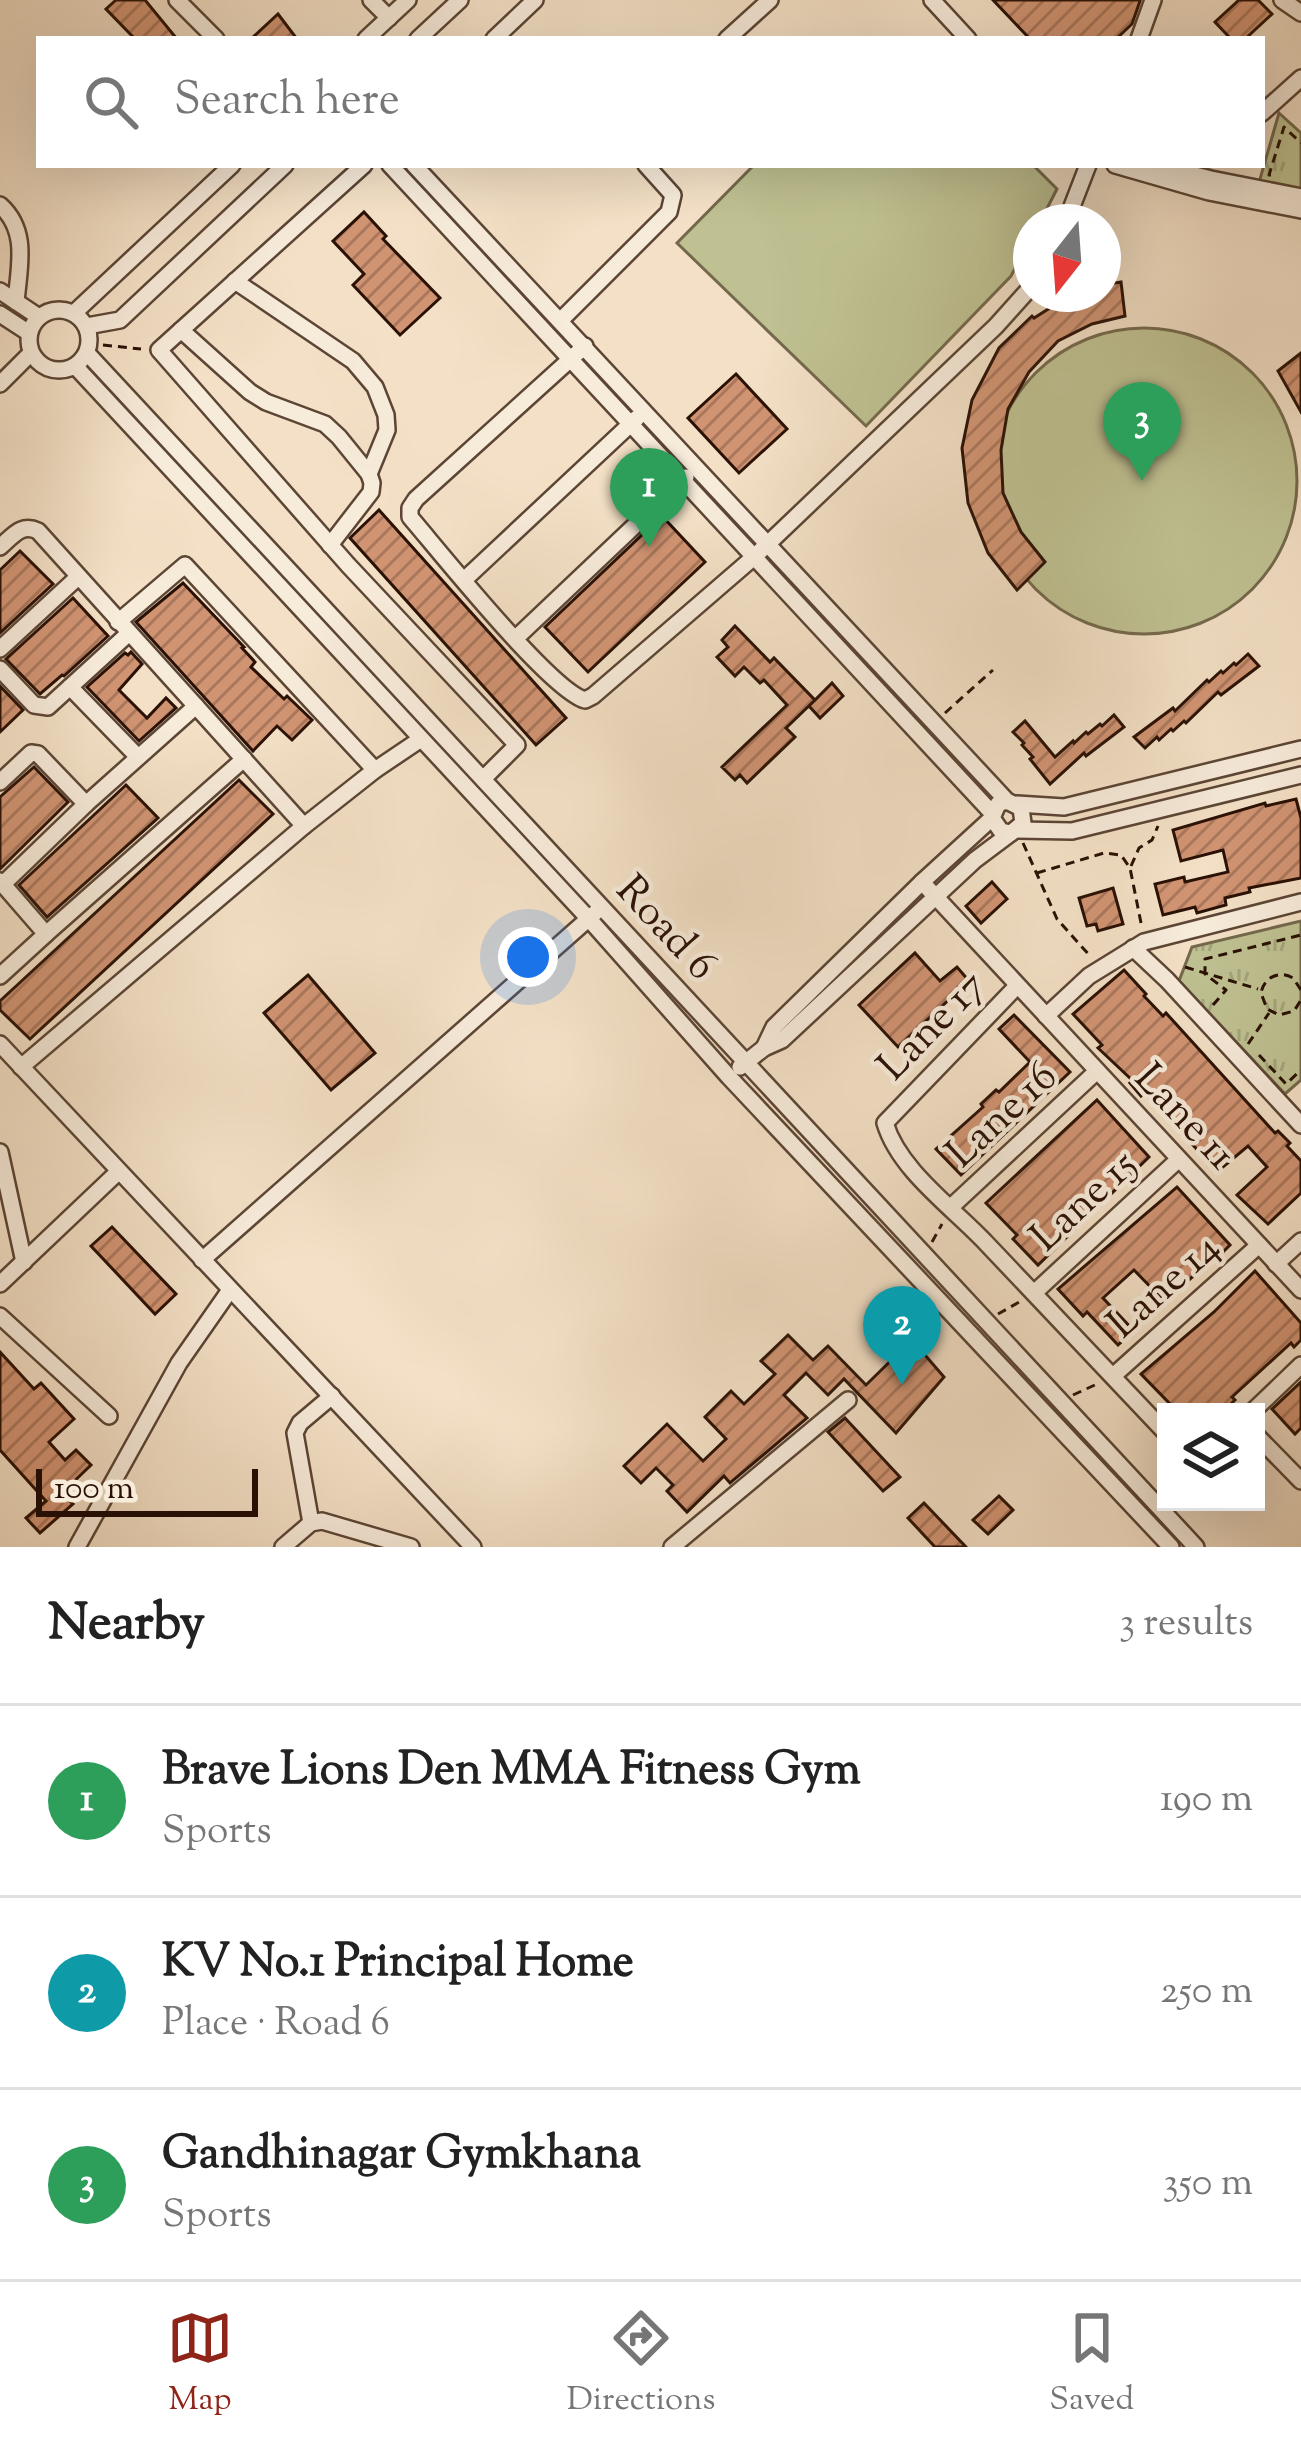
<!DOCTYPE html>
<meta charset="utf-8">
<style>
body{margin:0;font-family:"Sorts Mill Goudy",serif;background:#f6f6f6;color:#222}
.controls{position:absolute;right:36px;bottom:36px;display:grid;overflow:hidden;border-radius:0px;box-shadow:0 12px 48px #0002}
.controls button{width:108px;height:108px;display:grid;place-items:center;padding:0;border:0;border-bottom:3px solid #e0e0e0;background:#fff;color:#222;font:60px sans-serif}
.compass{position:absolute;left:1013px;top:204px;width:108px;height:108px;border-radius:50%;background:#fff;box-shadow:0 12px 48px #0002;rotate:197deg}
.scale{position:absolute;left:36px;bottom:30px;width:222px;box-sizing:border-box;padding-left:12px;border:6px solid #2a1105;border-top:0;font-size:33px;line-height:42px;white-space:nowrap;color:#2a1105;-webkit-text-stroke:9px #f7ebda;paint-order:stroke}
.you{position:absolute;left:528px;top:957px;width:42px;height:42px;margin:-30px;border:9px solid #fff;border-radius:50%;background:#1a73e8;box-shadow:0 0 0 18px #1a73e833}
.badge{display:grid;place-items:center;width:78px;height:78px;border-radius:50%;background:#8f2418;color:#fff;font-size:39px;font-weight:700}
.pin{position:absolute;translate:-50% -99px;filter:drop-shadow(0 3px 6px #0008)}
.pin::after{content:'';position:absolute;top:63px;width:42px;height:36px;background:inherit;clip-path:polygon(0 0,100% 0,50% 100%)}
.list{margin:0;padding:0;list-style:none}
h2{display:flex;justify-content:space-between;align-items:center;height:156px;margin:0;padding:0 48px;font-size:51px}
h2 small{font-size:39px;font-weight:400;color:#767676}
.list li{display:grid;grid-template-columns:78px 1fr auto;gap:36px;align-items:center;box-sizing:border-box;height:192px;padding:0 48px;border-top:3px solid #e0e0e0}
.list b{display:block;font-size:45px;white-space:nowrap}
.list p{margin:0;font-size:39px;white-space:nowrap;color:#767676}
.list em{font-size:39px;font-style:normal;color:#767676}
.icon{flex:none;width:66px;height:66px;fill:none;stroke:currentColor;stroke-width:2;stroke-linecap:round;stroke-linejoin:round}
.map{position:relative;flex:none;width:1301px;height:1547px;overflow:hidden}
.search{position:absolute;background:#fff;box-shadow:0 12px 48px #0002;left:36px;right:36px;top:36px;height:132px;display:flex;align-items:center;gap:30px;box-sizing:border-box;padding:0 42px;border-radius:0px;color:#767676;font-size:45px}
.sheet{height:732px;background:#fff}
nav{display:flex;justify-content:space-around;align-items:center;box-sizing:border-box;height:168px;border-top:3px solid #e0e0e0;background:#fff;font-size:33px;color:#767676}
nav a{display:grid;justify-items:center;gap:6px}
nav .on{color:#8f2418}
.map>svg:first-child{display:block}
.grass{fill:url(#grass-tufts);stroke:#74694c;stroke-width:3}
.pitch{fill:#bfc192;stroke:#74694c;stroke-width:3}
.building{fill:url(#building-hatch);stroke:#2a1105;stroke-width:3}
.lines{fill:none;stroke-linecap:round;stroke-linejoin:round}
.minor-casing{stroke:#5c4535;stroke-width:20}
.path{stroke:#2a1105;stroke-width:3;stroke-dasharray:9 6;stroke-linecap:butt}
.minor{stroke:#f7ebda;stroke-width:15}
.labels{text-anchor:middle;stroke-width:9;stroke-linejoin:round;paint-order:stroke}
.street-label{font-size:42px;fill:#2a1105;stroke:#f7ebda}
</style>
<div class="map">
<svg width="1301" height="1547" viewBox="0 0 1301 1547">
<defs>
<pattern id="grass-tufts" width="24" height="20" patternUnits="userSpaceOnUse" patternTransform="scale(3)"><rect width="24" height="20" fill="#bfc192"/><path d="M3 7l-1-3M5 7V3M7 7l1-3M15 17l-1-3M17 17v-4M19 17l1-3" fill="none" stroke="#a4a57c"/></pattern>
<pattern id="building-hatch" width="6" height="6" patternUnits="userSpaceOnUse" patternTransform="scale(3)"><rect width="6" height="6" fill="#d19473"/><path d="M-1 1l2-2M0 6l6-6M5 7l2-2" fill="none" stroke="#aa775c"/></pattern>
</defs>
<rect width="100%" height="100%" fill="#f3e0c6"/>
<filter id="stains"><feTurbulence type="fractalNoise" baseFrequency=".00167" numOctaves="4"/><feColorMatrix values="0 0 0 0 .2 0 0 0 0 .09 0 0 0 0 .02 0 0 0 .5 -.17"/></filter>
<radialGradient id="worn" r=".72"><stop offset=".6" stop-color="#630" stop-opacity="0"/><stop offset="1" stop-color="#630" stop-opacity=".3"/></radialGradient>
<g class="grass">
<polygon points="1279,113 1301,133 1301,193 1258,186"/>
<polygon points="1301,921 1301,1080 1285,1094 1179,981 1192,947"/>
</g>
<g class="pitch">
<polygon points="754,165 1033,165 1057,189 1040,222 1031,222 1031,238 1011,276 866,426 677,243"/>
<circle cx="1144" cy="481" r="153"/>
</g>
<g class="building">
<polygon points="116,0 145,0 177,39 135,39 106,9"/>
<polygon points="993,0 1138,0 1140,1 1132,24 1116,39 1030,39"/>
<polygon points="1239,0 1258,0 1272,14 1245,39 1231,39 1215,22"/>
<polygon points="278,14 297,39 251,39"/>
<polygon points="364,212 386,236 383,239 440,298 400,335 353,285 364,274 333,241"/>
<polygon points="1121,282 1125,316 1092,324 1058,341 1029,372 1008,409 1001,450 1003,493 1021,532 1045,562 1017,590 988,553 968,503 962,448 972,400 999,348 1032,316 1034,318 1072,294 1103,294 1103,285"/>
<polygon points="1301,353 1301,412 1278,371"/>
<polygon points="736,374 787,429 739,473 688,418"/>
<polygon points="379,510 566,718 536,745 350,538"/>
<polygon points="662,516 705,562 588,672 545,627"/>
<polygon points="20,551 53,584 0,633 0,570"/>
<polygon points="183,583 244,647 242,648 255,662 251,667 284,699 287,696 312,720 292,740 277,726 253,751 136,622"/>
<polygon points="73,598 108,636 64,676 62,675 40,694 6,659"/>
<polygon points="735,626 770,662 774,658 815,700 832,683 843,696 820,718 809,706 814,701 786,728 795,737 747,783 740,775 735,780 722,767 787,705 764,680 760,683 744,667 735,676 717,657 728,647 722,640"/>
<polygon points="131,652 142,664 119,690 147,718 166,698 176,708 139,741 87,687 125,653 128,655"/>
<polygon points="1248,654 1259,666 1221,695 1218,692 1186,723 1184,721 1173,731 1171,729 1159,740 1157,737 1145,748 1134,737 1173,708 1175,711 1207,680 1209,682 1221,671 1223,673 1234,663 1236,665"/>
<polygon points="0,686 23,710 0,732"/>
<polygon points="1114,715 1124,727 1086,756 1084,753 1050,784 1030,759 1033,757 1022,745 1024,743 1013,732 1025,721 1055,757 1073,741 1074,743 1086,732 1088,734 1100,724 1102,726"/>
<polygon points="34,767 68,802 0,869 0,797"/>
<polygon points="239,780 273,814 30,1039 0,1010 0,1001"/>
<polygon points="126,785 158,818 47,917 19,885"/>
<polygon points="1296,799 1301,818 1301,878 1249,888 1250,892 1225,898 1226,905 1197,913 1195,907 1163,915 1155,884 1184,877 1185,882 1228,872 1223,850 1181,861 1173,830 1265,803 1266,806"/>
<polygon points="992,882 1007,899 981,923 966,906"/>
<polygon points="1113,888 1123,924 1098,931 1096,924 1087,926 1079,898"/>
<polygon points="915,953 940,981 957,967 969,981 898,1047 859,1005"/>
<polygon points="1124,970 1146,994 1144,996 1163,1016 1166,1013 1275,1133 1278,1131 1290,1143 1287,1146 1301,1161 1301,1193 1268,1224 1237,1195 1267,1167 1248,1146 1217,1172 1159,1107 1144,1093 1141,1096 1130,1083 1133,1081 1098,1048 1102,1045 1073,1014"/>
<polygon points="308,975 375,1053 331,1090 264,1013"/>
<polygon points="1014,1015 1070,1072 961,1175 936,1149 983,1107 981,1104 996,1090 999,1092 1030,1062 999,1029"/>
<polygon points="1097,1100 1149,1157 1038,1265 1013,1239 1017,1235 986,1203"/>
<polygon points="1177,1187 1230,1245 1215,1260 1213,1258 1165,1302 1134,1270 1103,1298 1134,1331 1118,1345 1087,1312 1083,1316 1058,1289"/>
<polygon points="112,1227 176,1294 155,1314 91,1246"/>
<polygon points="1255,1271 1301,1323 1301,1340 1294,1347 1291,1343 1268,1364 1232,1397 1235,1400 1222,1412 1163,1412 1171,1405 1141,1374 1214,1312"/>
<polygon points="788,1335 813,1360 828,1346 866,1385 912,1340 944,1377 896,1433 844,1379 828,1395 806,1373 784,1395 807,1418 730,1483 724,1476 687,1512 667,1491 673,1485 656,1468 641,1483 624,1466 667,1424 703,1461 726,1439 705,1417 731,1391 744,1404 775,1374 761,1361"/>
<polygon points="0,1352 34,1389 41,1383 74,1419 49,1442 65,1460 76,1450 91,1465 62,1493 73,1504 40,1533 26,1518 46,1501 0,1450"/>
<polygon points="1301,1382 1301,1428 1295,1434 1272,1409"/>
<polygon points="845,1418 900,1477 883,1491 828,1432"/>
<polygon points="999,1496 1013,1510 988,1534 973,1520"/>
<polygon points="924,1503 966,1547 935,1547 908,1518"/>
</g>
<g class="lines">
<g class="minor-casing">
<g id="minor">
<polyline points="177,0 216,39"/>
<polyline points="371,0 389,18"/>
<polyline points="932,0 968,39"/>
<polyline points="1282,0 1301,13"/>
<polyline points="366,39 408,0"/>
<polyline points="418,39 460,0"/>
<polyline points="494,39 535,0"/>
<polyline points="727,39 770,0"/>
<polyline points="1139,39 1153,0"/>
<polyline points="1262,113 1301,78"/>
<polyline points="364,165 159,350 348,565 517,745 483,779"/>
<polyline points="390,165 992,813"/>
<polyline points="414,165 1007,801 1021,808 1023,823 1011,833 1001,831 992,818 998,804 1007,801"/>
<polyline points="1115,165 1209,192 1301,210"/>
<polyline points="1155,165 1211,179 1301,197"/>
<path d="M0,205C29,231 19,266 16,302"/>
<polyline points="1066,222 1088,165"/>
<polyline points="235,281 353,361 375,387 386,415 387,430 369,474"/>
<polyline points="0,291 39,317"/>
<circle cx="59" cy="340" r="30"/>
<polyline points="74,313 232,165"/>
<polyline points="0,314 29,333"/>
<polyline points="561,320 669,212 673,195 646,165"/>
<polyline points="87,326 120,320 285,165"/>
<polyline points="181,330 250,392 266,402 325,424 339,437 369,474 372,483 371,492 330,545"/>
<path d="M585,346L416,499L410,508V517C440,552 550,690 585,700L593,696L754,557L996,326L1031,287"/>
<polyline points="87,353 1196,1547"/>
<polyline points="75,366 589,919 729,1077 1171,1547"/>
<polyline points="0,384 31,353"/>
<path d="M0,547C13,536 21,523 38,531L304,826"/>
<polyline points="464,580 637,418"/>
<polyline points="118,622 185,565 375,770"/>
<polyline points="516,638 686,477"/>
<polyline points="0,649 78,577"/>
<polyline points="0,669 34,705 48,707 128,634"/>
<polyline points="70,687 138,757"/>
<polyline points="0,782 31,753 38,754 86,804"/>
<polyline points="1017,804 1064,807 1301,749"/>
<polyline points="1017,830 1072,831 1301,775"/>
<polyline points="0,881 46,934 0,976"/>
<polyline points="922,882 1301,1290"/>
<polyline points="3,884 86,804 196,706"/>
<polyline points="46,934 244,759"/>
<polyline points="1133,948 1167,980 1301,1125"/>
<path d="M1017,986L885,1123C899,1170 952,1207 986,1243C1046,1306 1106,1369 1166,1433"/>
<polyline points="1046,1016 1089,976 1144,942 1301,902"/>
<polyline points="0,1044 473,1547"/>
<polyline points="764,1048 774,1027 922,882 992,818"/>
<polyline points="21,1067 304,826 375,770 421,739"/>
<polyline points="740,1067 764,1048 782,1040 975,860 1011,833"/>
<polyline points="0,1152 24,1262"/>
<polyline points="951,1207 1097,1071"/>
<polyline points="202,1260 595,913"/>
<polyline points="1276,1264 1301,1241"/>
<polyline points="0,1284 118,1172"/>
<polyline points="1034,1293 1179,1159"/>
<polyline points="0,1316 109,1416"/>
<polyline points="1113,1376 1259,1245"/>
<polyline points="1252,1412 1301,1365"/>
<polyline points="1256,1435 1301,1481"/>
<polyline points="311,1523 295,1433 300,1423 332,1396"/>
<polyline points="77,1547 179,1363 230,1290"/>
<polyline points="283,1547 311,1523 322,1521 411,1547"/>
<polyline points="672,1547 848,1400"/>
</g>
</g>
<g class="path">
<polyline points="1271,175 1269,175 1284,127 1301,143"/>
<polyline points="103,345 141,349"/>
<polyline points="945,713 993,670"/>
<polyline points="1023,843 1057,919 1091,957"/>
<polyline points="1131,866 1139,848 1152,840 1158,826"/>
<polyline points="1037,873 1104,853 1121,855 1130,868 1142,928"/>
<polyline points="1185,967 1258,989"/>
<path d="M1301,990L1293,978C1279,970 1264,977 1261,993L1267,1009L1279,1015L1294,1011L1301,1000"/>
<polyline points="1213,1005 1226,990 1205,974 1205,959 1301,935"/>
<polyline points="1248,1044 1269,1013"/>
<polyline points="1259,1055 1286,1084 1301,1070"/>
<polyline points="932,1242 942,1224"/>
<polyline points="998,1314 1021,1301"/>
<polyline points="1073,1395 1097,1384"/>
</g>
<use href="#minor" class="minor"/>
</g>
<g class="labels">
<g class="street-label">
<text transform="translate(668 926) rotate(47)" y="15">Road 6</text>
<text transform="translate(930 1024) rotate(-46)" y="15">Lane 17</text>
<text transform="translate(1000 1113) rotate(-43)" y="15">Lane 16</text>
<text transform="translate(1187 1115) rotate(47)" y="15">Lane 11</text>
<text transform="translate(1082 1199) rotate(-43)" y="15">Lane 15</text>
<text transform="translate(1162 1284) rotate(-42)" y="15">Lane 14</text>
</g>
</g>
<rect width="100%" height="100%" filter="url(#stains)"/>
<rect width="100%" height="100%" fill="url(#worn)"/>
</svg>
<div class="controls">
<button><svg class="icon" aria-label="layers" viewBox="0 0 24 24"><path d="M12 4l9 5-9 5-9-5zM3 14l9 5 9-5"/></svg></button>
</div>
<svg class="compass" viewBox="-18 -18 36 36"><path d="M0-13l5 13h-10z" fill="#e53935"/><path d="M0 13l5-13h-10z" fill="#767676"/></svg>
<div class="scale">100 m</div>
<div class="you"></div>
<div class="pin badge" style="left:649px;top:547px;background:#2e9e5b">1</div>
<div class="pin badge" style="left:902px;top:1385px;background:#0f9aa8">2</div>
<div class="pin badge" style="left:1142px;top:481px;background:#2e9e5b">3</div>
<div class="search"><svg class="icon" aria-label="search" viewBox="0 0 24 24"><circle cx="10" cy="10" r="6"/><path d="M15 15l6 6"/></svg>Search here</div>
</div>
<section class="sheet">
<h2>Nearby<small>3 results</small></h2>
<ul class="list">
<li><span class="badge" style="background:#2e9e5b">1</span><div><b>Brave Lions Den MMA Fitness Gym</b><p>Sports</p></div><em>190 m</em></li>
<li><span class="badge" style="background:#0f9aa8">2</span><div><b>KV No.1 Principal Home</b><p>Place · Road 6</p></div><em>250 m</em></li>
<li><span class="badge" style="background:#2e9e5b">3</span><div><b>Gandhinagar Gymkhana</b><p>Sports</p></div><em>350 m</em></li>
</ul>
</section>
<nav>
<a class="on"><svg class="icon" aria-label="map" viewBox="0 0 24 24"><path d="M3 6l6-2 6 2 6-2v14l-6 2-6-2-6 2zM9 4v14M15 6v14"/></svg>Map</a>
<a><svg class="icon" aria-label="directions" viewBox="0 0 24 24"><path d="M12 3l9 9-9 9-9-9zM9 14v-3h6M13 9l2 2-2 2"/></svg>Directions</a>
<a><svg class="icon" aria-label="saved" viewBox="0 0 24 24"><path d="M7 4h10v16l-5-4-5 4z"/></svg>Saved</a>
</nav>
